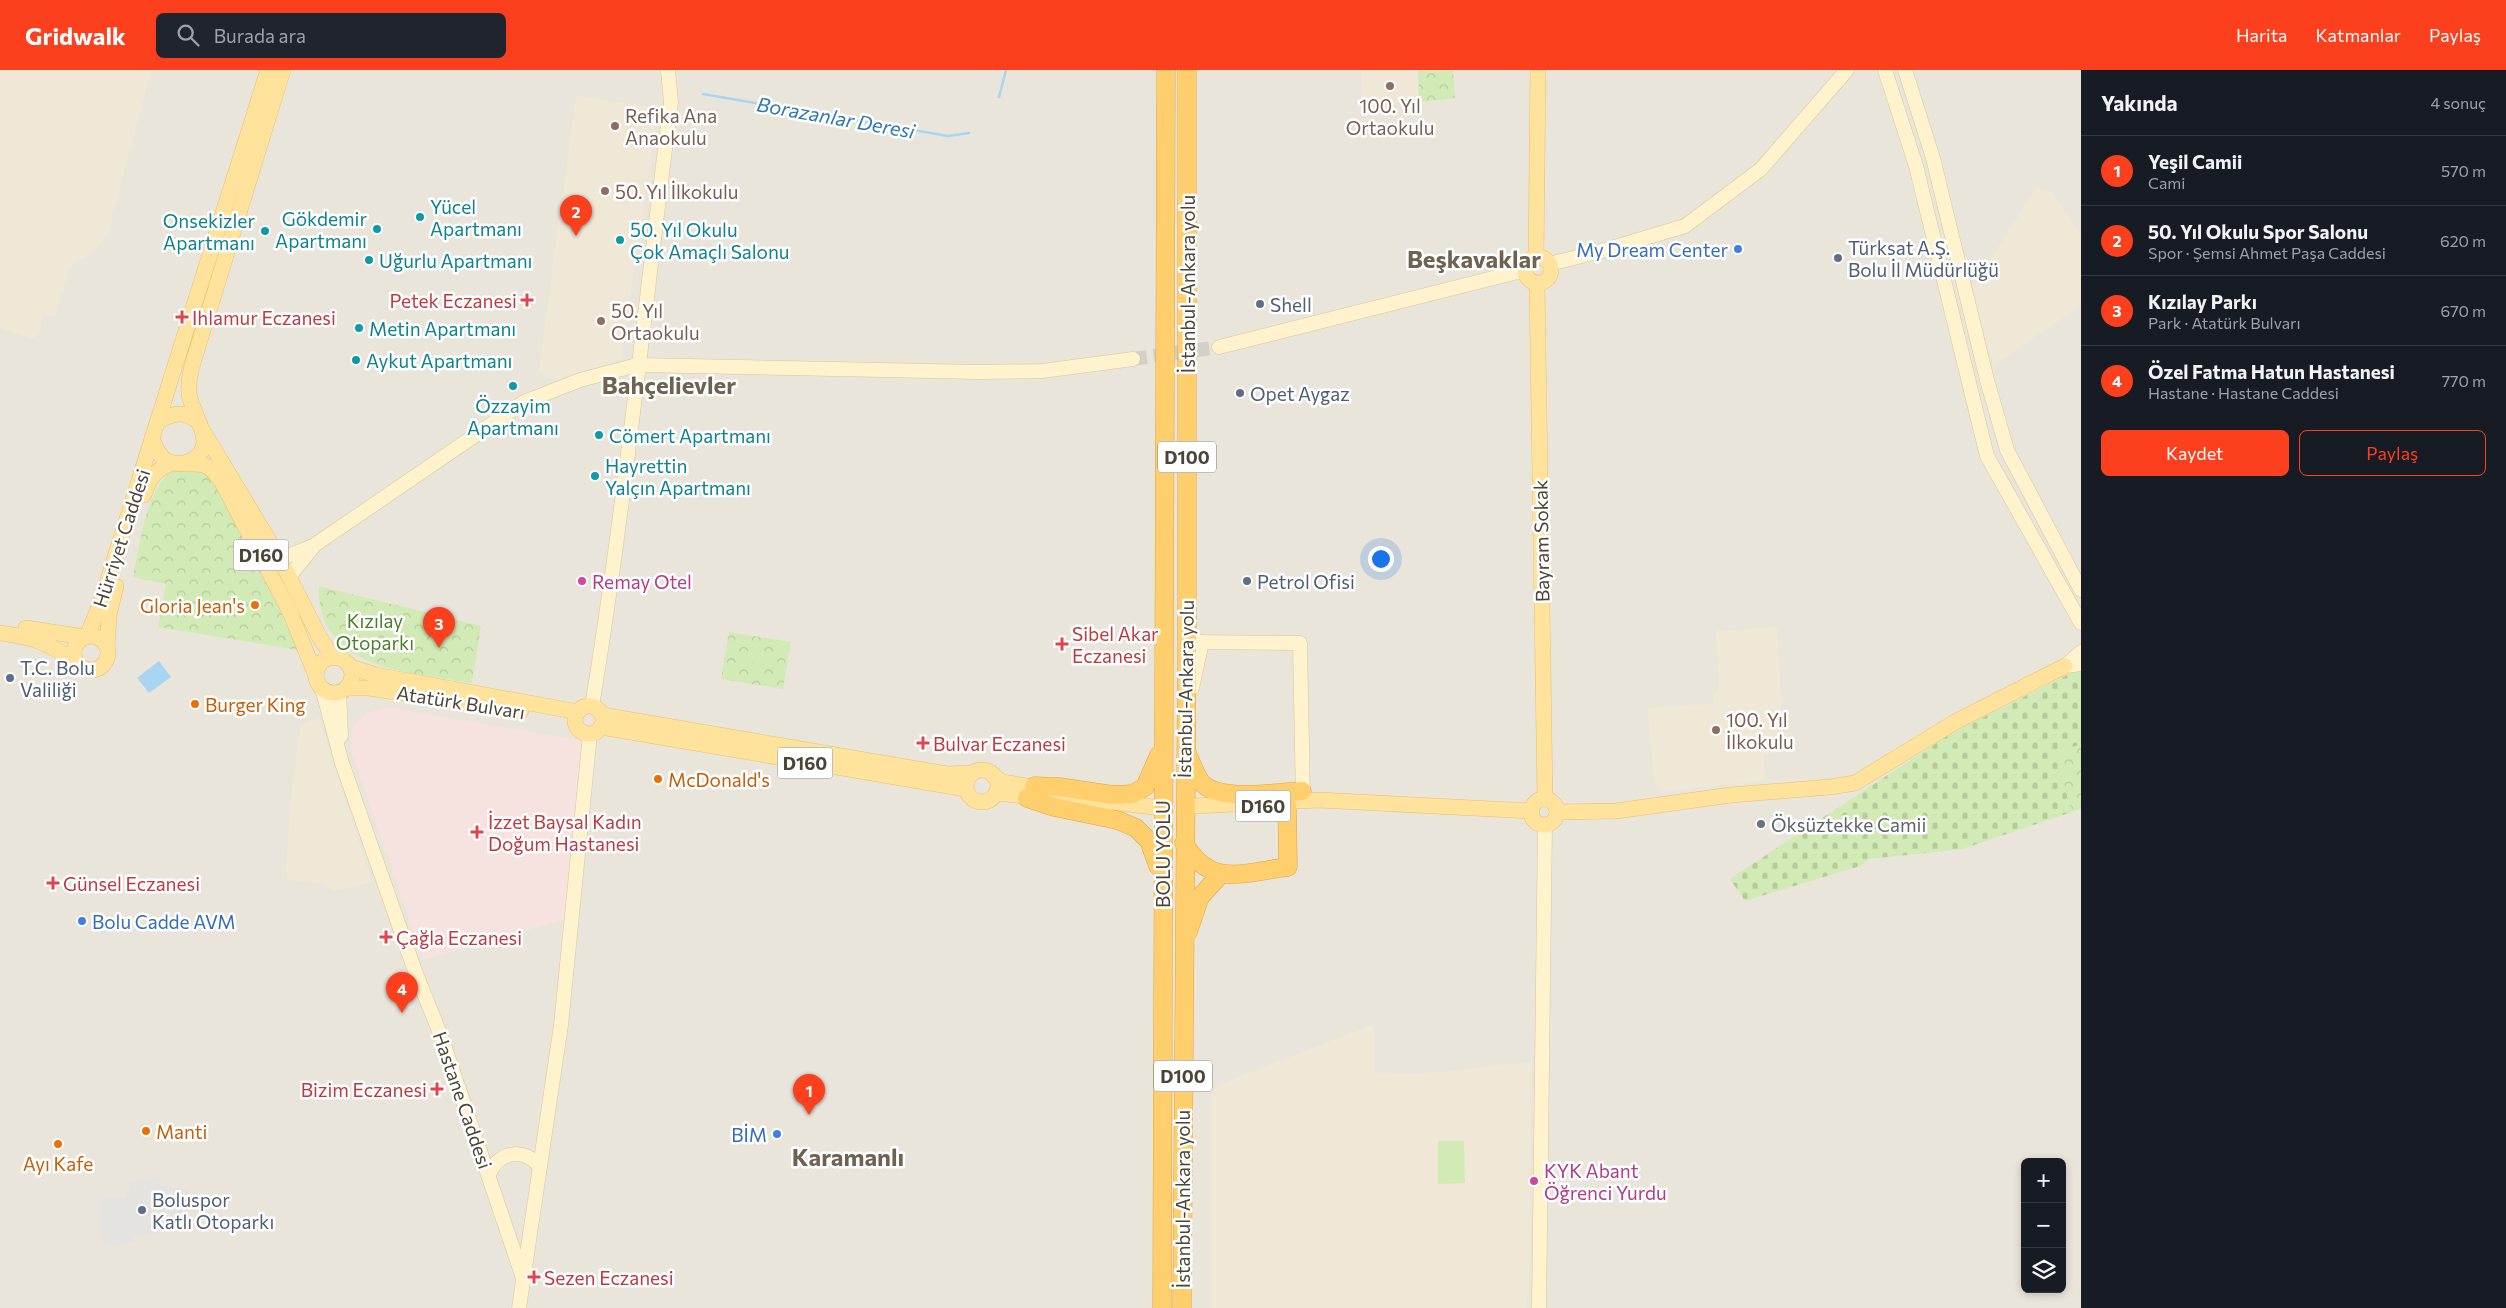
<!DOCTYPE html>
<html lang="tr">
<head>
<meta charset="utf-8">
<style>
	body { margin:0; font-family:Commissioner,sans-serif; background:#20242c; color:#f1f3f6 }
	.controls { position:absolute; right:15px; bottom:15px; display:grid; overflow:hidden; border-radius:8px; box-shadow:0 2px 8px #0003 }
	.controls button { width:45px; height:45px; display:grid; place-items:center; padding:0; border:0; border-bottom:1px solid #363941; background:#171b24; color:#f1f3f6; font:25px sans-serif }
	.you { position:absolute; left:1380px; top:488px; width:18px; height:18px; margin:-12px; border:4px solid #fff; border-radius:50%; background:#1a73e8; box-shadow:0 0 0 8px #1a73e833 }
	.badge { display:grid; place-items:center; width:32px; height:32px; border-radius:50%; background:#fc3f1d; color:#fff; font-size:16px; font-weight:700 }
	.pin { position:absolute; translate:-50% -41px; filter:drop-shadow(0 1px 2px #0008) }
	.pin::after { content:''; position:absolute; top:26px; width:18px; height:15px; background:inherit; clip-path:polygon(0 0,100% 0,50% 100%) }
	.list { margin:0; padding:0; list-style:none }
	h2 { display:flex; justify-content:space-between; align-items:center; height:65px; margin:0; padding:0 20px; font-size:21px }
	h2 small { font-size:16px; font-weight:400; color:#9ea1a6 }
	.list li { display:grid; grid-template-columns:32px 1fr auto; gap:15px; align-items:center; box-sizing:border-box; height:70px; padding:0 20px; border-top:1px solid #363941 }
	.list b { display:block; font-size:19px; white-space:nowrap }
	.list p { margin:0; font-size:16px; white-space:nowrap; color:#9ea1a6 }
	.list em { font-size:16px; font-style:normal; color:#9ea1a6 }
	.actions { display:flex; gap:10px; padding:15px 20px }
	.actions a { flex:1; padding:11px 0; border:1px solid #fc3f1d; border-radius:8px; text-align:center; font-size:18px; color:#fc3f1d }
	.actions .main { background:#fc3f1d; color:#fff }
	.icon { flex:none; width:28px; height:28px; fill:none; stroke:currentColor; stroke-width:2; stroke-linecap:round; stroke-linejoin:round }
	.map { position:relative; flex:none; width:2081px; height:1238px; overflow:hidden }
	header { display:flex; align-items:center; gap:30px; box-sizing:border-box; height:70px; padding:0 25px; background:#fc3f1d; color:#fff }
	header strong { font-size:24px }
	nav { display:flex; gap:28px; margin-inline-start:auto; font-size:18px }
	.search { width:350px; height:45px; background:#20242c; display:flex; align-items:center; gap:12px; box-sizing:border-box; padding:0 18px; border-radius:8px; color:#9ea1a6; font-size:19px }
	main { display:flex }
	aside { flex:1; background:#171b24 }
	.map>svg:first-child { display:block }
	.residential { fill:#eae5da; fill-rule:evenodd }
	.education { fill:#efe8d6 }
	.medical { fill:#f6e3e0 }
	.cemetery { fill:url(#cemetery-stones) }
	.park { fill:url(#park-crowns) }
	.pitch { fill:#d2eab5 }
	.parking { fill:#e5e3e0 }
	.water { fill:#a9d4f2 }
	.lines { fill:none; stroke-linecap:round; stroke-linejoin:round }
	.stream { stroke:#a9d4f2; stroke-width:2.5 }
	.secondary-tunnel { stroke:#d4d0c8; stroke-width:14; stroke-dasharray:14 7; stroke-linecap:butt }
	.secondary-casing { stroke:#d6c79b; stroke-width:15 }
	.primary-casing { stroke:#e6c16a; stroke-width:16 }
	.highway-casing { stroke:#e0a43c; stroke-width:19 }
	.secondary { stroke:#fff3cd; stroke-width:14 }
	.primary { stroke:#ffe39c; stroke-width:15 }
	.highway { stroke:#ffcf6e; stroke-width:18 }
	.education-dot { fill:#8d6e63; stroke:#fff; stroke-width:2 }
	.culture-dot { fill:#0f9aa8; stroke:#fff; stroke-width:2 }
	.shop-dot { fill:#3f7fe0; stroke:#fff; stroke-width:2 }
	.service-dot { fill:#5c6f8a; stroke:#fff; stroke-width:2 }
	.health-dot { fill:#e0444e; stroke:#fff; stroke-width:2 }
	.hotel-dot { fill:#d1479c; stroke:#fff; stroke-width:2 }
	.food-dot { fill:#e8710a; stroke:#fff; stroke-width:2 }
	.worship-dot { fill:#6b7280; stroke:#fff; stroke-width:2 }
	.labels { text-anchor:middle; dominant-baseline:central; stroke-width:5; stroke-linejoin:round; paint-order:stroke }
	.shield { fill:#fff; stroke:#817c74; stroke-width:1 }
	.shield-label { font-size:18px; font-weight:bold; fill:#4b4439 }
	.education-label { font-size:19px; fill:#785e54; stroke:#fff; text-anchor:start }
	.culture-label { font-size:19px; fill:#0d838f; stroke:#fff; text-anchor:start }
	.service-label { font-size:19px; fill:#4e5e75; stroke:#fff; text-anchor:start }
	.shop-label { font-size:19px; fill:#366cbe; stroke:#fff; text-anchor:end }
	.street-label { font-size:19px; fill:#4b4439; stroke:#fff }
	.health-label { font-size:19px; fill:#be3a42; stroke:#fff; text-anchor:start }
	.hotel-label { font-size:19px; fill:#b23c85; stroke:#fff; text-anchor:start }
	.food-label { font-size:19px; fill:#c56008; stroke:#fff; text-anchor:start }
	.park-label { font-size:19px; fill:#4a7f2a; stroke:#fff }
	.worship-label { font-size:19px; fill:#5b616d; stroke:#fff; text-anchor:start }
	.water-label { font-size:20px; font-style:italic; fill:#2e7ab2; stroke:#fff }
	.district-label { font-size:24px; font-weight:bold; fill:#6e6250; stroke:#fff }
</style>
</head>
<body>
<header>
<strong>Gridwalk</strong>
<div class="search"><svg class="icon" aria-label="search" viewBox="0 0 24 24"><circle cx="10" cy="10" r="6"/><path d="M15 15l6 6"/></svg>Burada ara</div>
<nav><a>Harita</a><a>Katmanlar</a><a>Paylaş</a></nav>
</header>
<main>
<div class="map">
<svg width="2081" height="1238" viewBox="0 0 2081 1238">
	<defs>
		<pattern id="cemetery-stones" width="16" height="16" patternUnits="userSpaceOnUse" patternTransform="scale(1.25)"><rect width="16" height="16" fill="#d2eab5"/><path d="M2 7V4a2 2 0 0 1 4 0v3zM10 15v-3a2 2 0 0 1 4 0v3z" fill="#b6ca9c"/></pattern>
		<pattern id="park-crowns" width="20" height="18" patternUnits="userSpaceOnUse" patternTransform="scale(1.25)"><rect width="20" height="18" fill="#d2eab5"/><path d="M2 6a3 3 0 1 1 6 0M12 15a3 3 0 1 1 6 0" fill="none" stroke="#b6ca9c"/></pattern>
	</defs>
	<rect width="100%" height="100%" fill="#f6f3ec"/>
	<!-- residential -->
	<path class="residential" d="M 0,0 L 2081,0 L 2081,1238 L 0,1238 ZM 2025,1092 L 2062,1092 L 2062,1219 L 2025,1219 Z"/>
	<!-- education -->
	<g class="education">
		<polygon points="0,0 151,0 107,167 91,183 69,197 56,247 43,245 39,265 34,269 0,258"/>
		<polygon points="1361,0 1418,0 1419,32 1363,35"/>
		<polygon points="576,26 658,38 621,289 555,310 543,305 539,300"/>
		<polygon points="2036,118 2052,122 2081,166 2081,235 1993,296 1972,219"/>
		<polygon points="1777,557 1784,682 1764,684 1765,710 1666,721 1654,714 1648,638 1714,634 1714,625 1719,616 1716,561"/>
		<polygon points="319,648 372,812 334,821 323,814 287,810 286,798 292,716 301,655"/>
		<polygon points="1374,954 1374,1003 1421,1004 1531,992 1529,1218 1525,1238 1211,1238 1211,1025 1218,1015"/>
	</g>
	<!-- medical -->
	<polygon class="medical" points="387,637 583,671 565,849 423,890 350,676 353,656 368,643"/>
	<!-- cemetery -->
	<polygon class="cemetery" points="2081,598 2081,674 2061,682 2057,690 2072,742 1962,779 1870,789 1860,796 1745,831 1730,809 1950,664"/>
	<!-- park -->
	<g class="park">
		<polygon points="1418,0 1453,0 1455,28 1419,32"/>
		<path d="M 173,399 L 199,400 L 210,405 L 278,536 L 298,580 L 158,557 L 166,514 L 133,507 C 141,472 144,423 173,399 Z"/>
		<path d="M 319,516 L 481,556 L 472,613 C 410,602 316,600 319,516 Z"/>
		<polygon points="729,562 791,572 783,619 721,609"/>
		<polygon points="2081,674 2081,739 2072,742 2057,690 2061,682"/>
	</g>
	<!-- pitch -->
	<g class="pitch">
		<polygon points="754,580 776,584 774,596 751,592"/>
		<polygon points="1438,1071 1464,1071 1465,1113 1438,1114"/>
	</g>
	<!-- parking -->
	<polygon class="parking" points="159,1107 160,1115 190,1120 184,1155 160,1163 134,1167 135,1171 105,1178 97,1129 126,1128 130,1113"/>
	<!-- water -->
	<polygon class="water" points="159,591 171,607 149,623 137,608"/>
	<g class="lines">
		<!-- stream -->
		<g class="stream">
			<polyline points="703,24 948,66 969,63"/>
			<polyline points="999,27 1006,0"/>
		</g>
		<!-- secondary-tunnel -->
		<polyline class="secondary-tunnel" points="1133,289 1219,277"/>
		<!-- secondary casing -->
		<g class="secondary-casing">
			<g id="secondary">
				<polyline points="1885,0 1916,96 1987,386 2081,553"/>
				<polyline points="1905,0 1933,88 1987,310 2007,380 2081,520"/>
				<polyline points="1549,194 1598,182 1685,156 1761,99 1847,0"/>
				<polyline points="1219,277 1525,200"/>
				<polyline points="280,489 313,476 524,332 580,310 637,295 978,302 1042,301 1133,289"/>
				<polyline points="289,507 313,477"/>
				<polyline points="1187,572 1300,573 1303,729"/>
				<polyline points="2081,582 2065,596 2081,594"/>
				<polyline points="322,618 342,693 415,901 441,966 523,1208"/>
				<polyline points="1192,618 1202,572"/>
				<polyline points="339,623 341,666"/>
				<path d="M 592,636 C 625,436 645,233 671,32 L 668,0"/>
				<path d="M 489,1104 C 499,1081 524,1077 540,1097"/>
				<polyline points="519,1238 561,955 590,664"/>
				<polyline points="1539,1238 1545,755"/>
			</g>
		</g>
		<!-- primary casing -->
		<g class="primary-casing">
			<g id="primary">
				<path d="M 268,0 L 152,369 C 156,378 159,386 167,391 C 174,394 182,395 190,391 C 221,377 191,345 189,323 C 188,315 190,305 192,296 L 283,0"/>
				<polyline points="1536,187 1538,0"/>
				<circle cx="1538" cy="200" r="13"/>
				<polyline points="1537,213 1545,729"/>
				<path d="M 158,352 C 173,342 187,340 200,354"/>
				<polyline points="203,361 280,489 320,568 333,588"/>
				<path d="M 184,394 C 206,393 211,395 223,414 L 290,542 L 316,606"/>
				<path d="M 144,425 C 149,408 155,400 172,393"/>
				<polyline points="26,558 84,567"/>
				<path d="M 0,563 C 35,568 49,572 77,594"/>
				<circle cx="91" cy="583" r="17"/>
				<polyline points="87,566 101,532 152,369"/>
				<polyline points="107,577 109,545 116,516"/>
				<circle cx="334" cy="605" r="18"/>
				<polyline points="350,597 376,605 578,642"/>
				<polyline points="346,618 369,618 521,641"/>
				<circle cx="589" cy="650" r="14"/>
				<polyline points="602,645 947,704 973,703"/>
				<polyline points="601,657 966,719"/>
				<circle cx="982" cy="716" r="16"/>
				<polyline points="993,705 1002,712 1044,719"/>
				<polyline points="996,723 1056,729 1105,737"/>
				<circle cx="1544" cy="742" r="13"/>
				<polyline points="1096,730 1153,737"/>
				<polyline points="1194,736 1319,730 1532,741"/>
				<polyline points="1557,742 1616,741 1731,725 1830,717 1855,713 1955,652 2065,596"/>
			</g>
		</g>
		<!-- highway casing -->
		<g class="highway-casing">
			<g id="highway">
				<path d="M 1187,683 C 1191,692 1195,703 1200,711 C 1217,733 1278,722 1302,721"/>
				<polyline points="1034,716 1059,717 1113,725 1132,724 1145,717 1159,685"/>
				<polyline points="1027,728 1054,737 1117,750 1136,758 1149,771 1158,796"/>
				<path d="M 1184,773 C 1211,819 1243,802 1288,797 L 1287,735"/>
				<polyline points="1188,862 1200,827 1220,805"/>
				<polyline points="1162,1238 1166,0"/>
				<polyline points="1182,1238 1187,572 1187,0"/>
			</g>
		</g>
		<!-- secondary -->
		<use href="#secondary" class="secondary"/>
		<!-- primary -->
		<use href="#primary" class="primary"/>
		<!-- highway -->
		<use href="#highway" class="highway"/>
	</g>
	<!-- markers -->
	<g class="education-dot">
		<circle cx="1390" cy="16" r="5"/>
		<circle cx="615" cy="56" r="5"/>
		<circle cx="605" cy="121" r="5"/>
		<circle cx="601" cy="251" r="5"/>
		<circle cx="1716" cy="660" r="5"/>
	</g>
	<g class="culture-dot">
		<circle cx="420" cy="147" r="5"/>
		<circle cx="377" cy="159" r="5"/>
		<circle cx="265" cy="161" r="5"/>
		<circle cx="620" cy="170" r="5"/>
		<circle cx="369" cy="190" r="5"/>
		<circle cx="359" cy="258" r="5"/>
		<circle cx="356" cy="290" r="5"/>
		<circle cx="513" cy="316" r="5"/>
		<circle cx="599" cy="365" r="5"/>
		<circle cx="595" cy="406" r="5"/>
	</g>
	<g class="shop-dot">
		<circle cx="1738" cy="179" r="5"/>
		<circle cx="82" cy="851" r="5"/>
		<circle cx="777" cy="1064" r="5"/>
	</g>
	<g class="service-dot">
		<circle cx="1838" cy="188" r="5"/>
		<circle cx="1260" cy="234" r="5"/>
		<circle cx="1240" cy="323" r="5"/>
		<circle cx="1247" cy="511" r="5"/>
		<circle cx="10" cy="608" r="5"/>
		<circle cx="142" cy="1140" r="5"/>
	</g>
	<g class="health-dot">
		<path d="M524.5 222.5h5v5h5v5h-5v5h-5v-5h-5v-5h5z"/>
		<path d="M179.5 239.5h5v5h5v5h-5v5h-5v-5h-5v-5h5z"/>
		<path d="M1059.5 566.5h5v5h5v5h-5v5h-5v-5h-5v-5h5z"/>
		<path d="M920.5 665.5h5v5h5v5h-5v5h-5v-5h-5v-5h5z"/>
		<path d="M474.5 754.5h5v5h5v5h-5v5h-5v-5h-5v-5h5z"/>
		<path d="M50.5 805.5h5v5h5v5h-5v5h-5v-5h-5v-5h5z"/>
		<path d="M383.5 859.5h5v5h5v5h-5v5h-5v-5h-5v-5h5z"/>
		<path d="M434.5 1011.5h5v5h5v5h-5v5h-5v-5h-5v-5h5z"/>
		<path d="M531.5 1199.5h5v5h5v5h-5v5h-5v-5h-5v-5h5z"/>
	</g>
	<g class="hotel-dot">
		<circle cx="582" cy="511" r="5"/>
		<circle cx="1534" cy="1111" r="5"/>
	</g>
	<g class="food-dot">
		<circle cx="255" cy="535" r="5"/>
		<circle cx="195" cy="634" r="5"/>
		<circle cx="658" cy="709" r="5"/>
		<circle cx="146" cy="1061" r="5"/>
		<circle cx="58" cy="1074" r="5"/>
	</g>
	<circle class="worship-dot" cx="1761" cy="754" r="5"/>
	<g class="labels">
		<!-- shield labels -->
		<g class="shield">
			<rect x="1158" y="371.5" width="58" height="31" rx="4"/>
			<rect x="233.5" y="469.5" width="55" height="31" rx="4"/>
			<rect x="777.5" y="677.5" width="55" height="31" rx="4"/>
			<rect x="1235.5" y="720.5" width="55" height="31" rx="4"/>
			<rect x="1154" y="990.5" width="58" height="31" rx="4"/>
		</g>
		<g class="shield-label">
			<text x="1187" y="387">D100</text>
			<text x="261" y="485">D160</text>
			<text x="805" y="693">D160</text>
			<text x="1263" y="736">D160</text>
			<text x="1183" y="1006">D100</text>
		</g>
		<!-- education labels -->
		<g class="education-label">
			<text x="1390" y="35" text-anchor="middle">100. Yıl<tspan x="1390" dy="22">Ortaokulu</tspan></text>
			<text x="625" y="45">Refika Ana<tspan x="625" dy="22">Anaokulu</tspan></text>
			<text x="615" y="121">50. Yıl İlkokulu</text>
			<text x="611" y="240">50. Yıl<tspan x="611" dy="22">Ortaokulu</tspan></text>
			<text x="1726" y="649">100. Yıl<tspan x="1726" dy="22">İlkokulu</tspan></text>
		</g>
		<!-- culture labels -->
		<g class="culture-label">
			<text x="430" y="136">Yücel<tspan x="430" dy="22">Apartmanı</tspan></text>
			<text x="367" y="148" text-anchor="end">Gökdemir<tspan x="367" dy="22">Apartmanı</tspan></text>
			<text x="255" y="150" text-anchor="end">Onsekizler<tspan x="255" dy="22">Apartmanı</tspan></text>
			<text x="630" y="159">50. Yıl Okulu<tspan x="630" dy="22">Çok Amaçlı Salonu</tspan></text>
			<text x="379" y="190">Uğurlu Apartmanı</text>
			<text x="369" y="258">Metin Apartmanı</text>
			<text x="366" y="290">Aykut Apartmanı</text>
			<text x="513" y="335" text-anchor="middle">Özzayim<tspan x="513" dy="22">Apartmanı</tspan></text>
			<text x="609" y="365">Cömert Apartmanı</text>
			<text x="605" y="395">Hayrettin<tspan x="605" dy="22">Yalçın Apartmanı</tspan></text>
		</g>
		<!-- service labels -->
		<g class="service-label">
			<text x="1848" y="177">Türksat A.Ş.<tspan x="1848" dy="22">Bolu İl Müdürlüğü</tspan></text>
			<text x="1270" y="234">Shell</text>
			<text x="1250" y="323">Opet Aygaz</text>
			<text x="1257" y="511">Petrol Ofisi</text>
			<text x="20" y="597">T.C. Bolu<tspan x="20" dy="22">Valiliği</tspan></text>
			<text x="152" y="1129">Boluspor<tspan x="152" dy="22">Katlı Otoparkı</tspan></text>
		</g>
		<!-- shop labels -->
		<g class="shop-label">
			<text x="1728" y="179">My Dream Center</text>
			<text x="92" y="851" text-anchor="start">Bolu Cadde AVM</text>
			<text x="767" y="1064">BİM</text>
		</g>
		<!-- street labels -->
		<g class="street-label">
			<text transform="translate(1187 214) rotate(-90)">İstanbul-Ankara yolu</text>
			<text transform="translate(121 468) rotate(-72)">Hürriyet Caddesi</text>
			<text transform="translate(1541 471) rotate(-91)">Bayram Sokak</text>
			<text transform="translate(1185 619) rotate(-89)">İstanbul-Ankara yolu</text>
			<text transform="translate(461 632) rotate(9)">Atatürk Bulvarı</text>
			<text transform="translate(1162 784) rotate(-90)">BOLU YOLU</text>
			<text transform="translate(463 1030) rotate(71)">Hastane Caddesi</text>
			<text transform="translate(1182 1129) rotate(-90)">İstanbul-Ankara yolu</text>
		</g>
		<!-- health labels -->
		<g class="health-label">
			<text x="517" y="230" text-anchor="end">Petek Eczanesi</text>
			<text x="192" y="247">Ihlamur Eczanesi</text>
			<text x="1072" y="563">Sibel Akar<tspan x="1072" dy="22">Eczanesi</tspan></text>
			<text x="933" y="673">Bulvar Eczanesi</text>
			<text x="488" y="751">İzzet Baysal Kadın<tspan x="488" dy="22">Doğum Hastanesi</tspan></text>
			<text x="63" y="813">Günsel Eczanesi</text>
			<text x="396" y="867">Çağla Eczanesi</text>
			<text x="427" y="1019" text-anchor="end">Bizim Eczanesi</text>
			<text x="544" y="1207">Sezen Eczanesi</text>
		</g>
		<!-- hotel labels -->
		<g class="hotel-label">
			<text x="592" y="511">Remay Otel</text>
			<text x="1544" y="1100">KYK Abant<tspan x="1544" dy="22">Öğrenci Yurdu</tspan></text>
		</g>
		<!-- food labels -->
		<g class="food-label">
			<text x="245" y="535" text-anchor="end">Gloria Jean's</text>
			<text x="205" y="634">Burger King</text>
			<text x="668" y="709">McDonald's</text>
			<text x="156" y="1061">Manti</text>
			<text x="58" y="1093" text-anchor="middle">Ayı Kafe</text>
		</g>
		<!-- park labels -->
		<g class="park-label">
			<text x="375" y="550">Kızılay<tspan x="375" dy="22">Otoparkı</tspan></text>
		</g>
		<!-- worship labels -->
		<g class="worship-label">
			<text x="1771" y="754">Öksüztekke Camii</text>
		</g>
		<!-- water labels -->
		<g class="water-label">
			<text transform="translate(836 47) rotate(10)">Borazanlar Deresi</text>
		</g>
		<!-- district labels -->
		<g class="district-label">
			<text x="1474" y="188">Beşkavaklar</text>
			<text x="669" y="314">Bahçelievler</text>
			<text x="848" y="1086">Karamanlı</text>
		</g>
	</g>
</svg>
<div class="controls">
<button>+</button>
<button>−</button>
<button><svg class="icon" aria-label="layers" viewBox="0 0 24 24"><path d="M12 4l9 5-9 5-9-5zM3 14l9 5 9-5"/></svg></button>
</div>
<div class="you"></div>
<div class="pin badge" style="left:809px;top:1045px">1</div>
<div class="pin badge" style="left:576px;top:166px">2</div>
<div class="pin badge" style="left:439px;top:578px">3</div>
<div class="pin badge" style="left:402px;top:943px">4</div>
</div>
<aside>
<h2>Yakında<small>4 sonuç</small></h2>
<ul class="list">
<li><span class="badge">1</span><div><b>Yeşil Camii</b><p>Cami</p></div><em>570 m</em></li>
<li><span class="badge">2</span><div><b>50. Yıl Okulu Spor Salonu</b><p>Spor · Şemsi Ahmet Paşa Caddesi</p></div><em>620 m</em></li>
<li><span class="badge">3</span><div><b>Kızılay Parkı</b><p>Park · Atatürk Bulvarı</p></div><em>670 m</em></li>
<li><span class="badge">4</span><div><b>Özel Fatma Hatun Hastanesi</b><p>Hastane · Hastane Caddesi</p></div><em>770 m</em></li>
</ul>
<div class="actions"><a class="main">Kaydet</a><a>Paylaş</a></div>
</aside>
</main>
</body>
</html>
